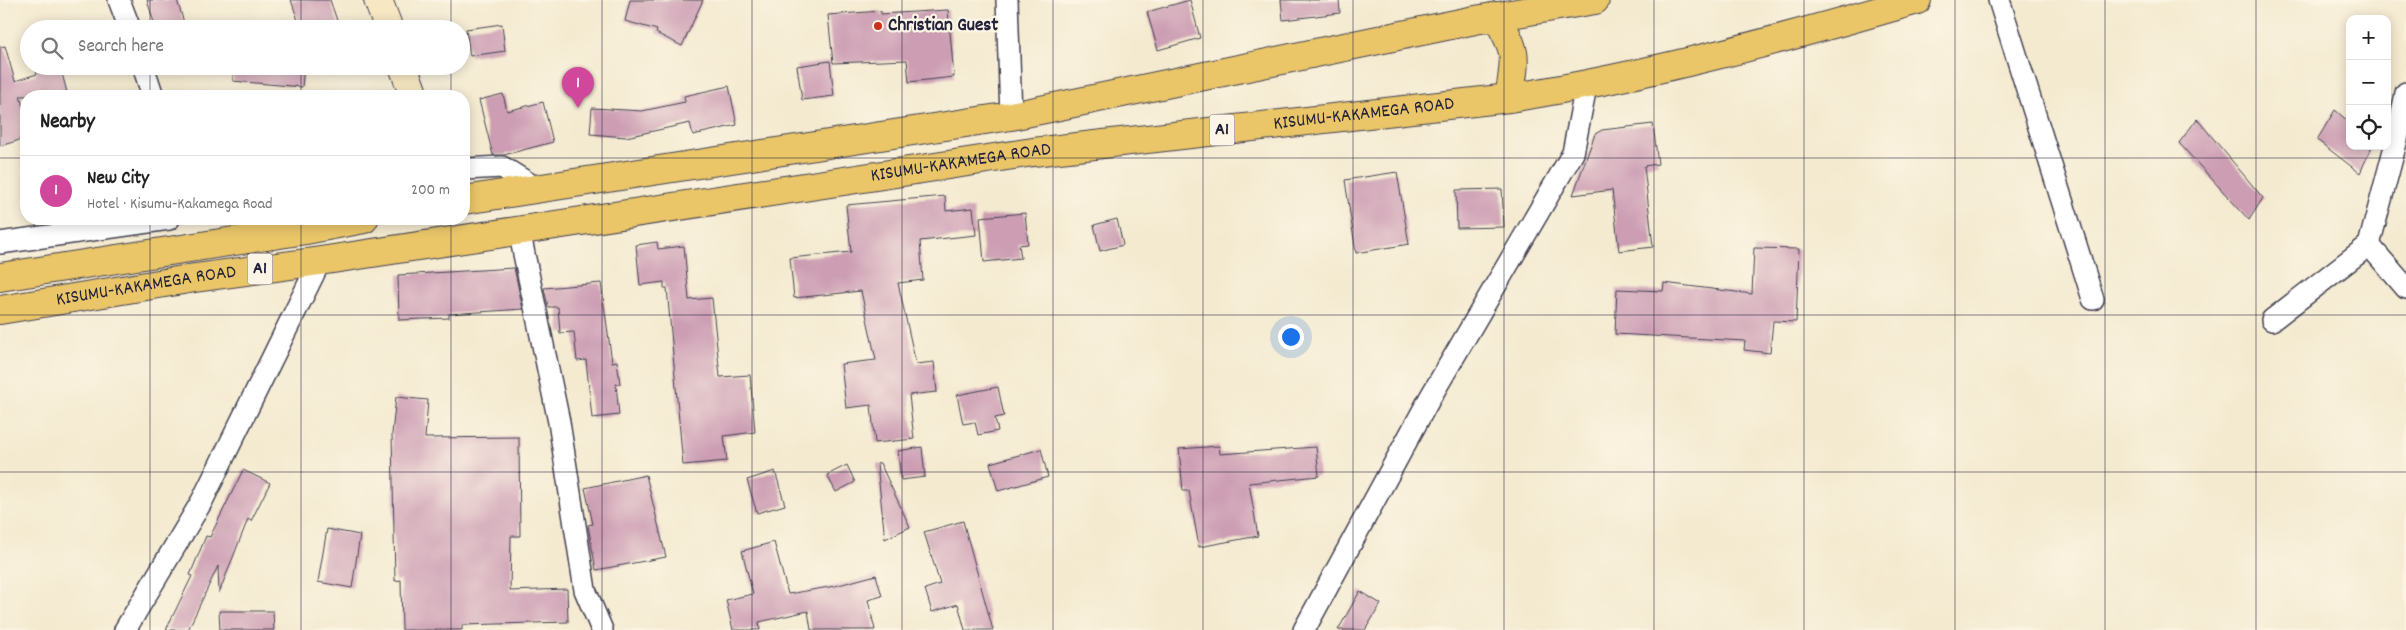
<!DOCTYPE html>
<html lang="en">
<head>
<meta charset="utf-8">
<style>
	body { margin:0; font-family:Dekko,sans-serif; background:#f6f6f6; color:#222 }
	.controls { position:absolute; right:15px; top:15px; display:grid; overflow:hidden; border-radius:10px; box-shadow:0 2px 12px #0003 }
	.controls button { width:45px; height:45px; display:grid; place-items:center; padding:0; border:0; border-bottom:1px solid #e0e0e0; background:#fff; color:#222; font:25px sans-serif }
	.you { position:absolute; left:1290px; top:336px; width:18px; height:18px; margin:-12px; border:4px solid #fff; border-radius:50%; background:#1a73e8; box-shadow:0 0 0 8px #1a73e833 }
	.badge { display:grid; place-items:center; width:32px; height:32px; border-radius:50%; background:#c8321e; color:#fff; font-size:16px; font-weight:700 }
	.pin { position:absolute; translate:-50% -41px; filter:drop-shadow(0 1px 2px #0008) }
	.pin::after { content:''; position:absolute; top:26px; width:18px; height:15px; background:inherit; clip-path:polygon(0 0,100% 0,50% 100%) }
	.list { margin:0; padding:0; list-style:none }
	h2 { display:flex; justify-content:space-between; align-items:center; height:65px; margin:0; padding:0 20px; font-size:21px }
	h2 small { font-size:16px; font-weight:400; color:#767676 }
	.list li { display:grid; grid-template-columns:32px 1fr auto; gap:15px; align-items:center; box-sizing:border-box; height:70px; padding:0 20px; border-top:1px solid #e0e0e0 }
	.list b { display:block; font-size:19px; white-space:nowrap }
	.list p { margin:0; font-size:16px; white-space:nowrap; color:#767676 }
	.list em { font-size:16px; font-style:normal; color:#767676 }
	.icon { flex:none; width:28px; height:28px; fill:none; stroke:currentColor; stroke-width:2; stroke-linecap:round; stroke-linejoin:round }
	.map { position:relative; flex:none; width:2406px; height:630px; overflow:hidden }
	.search { position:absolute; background:#fff; box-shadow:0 2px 12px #0003; left:20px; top:20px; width:450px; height:55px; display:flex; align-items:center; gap:12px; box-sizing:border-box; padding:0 18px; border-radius:28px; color:#767676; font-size:19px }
	.panel { position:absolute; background:#fff; box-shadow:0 2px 12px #0003; left:20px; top:90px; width:450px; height:135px; border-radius:20px }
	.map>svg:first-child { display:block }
	.building { fill:#cc9db3 }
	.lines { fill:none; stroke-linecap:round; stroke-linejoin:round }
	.minor-casing { stroke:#424051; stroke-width:24 }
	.secondary-casing { stroke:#424051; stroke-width:30 }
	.trunk-casing { stroke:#424051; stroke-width:30 }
	.minor { stroke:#fff; stroke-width:21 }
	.secondary { stroke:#f7e8c3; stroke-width:28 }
	.trunk { stroke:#eac669; stroke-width:28 }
	.grid { fill:none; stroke:#22223b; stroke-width:1; stroke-opacity:0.55 }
	.poi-dot { fill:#c8321e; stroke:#fcf5e5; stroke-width:2 }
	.labels { text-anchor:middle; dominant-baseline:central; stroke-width:4.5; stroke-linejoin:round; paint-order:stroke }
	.shield { fill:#fcf5e5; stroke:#63616e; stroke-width:1 }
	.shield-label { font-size:18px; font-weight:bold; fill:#22223b }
	.poi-label { font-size:19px; font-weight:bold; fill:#22223b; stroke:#fcf5e5; text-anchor:start }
	.street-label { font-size:19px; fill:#22223b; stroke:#fcf5e5 }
</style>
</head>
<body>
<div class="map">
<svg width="2406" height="630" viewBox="0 0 2406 630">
	<rect width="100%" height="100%" fill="#fcf5e5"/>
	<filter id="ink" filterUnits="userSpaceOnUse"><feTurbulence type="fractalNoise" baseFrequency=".02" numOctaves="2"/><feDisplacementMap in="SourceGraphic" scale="10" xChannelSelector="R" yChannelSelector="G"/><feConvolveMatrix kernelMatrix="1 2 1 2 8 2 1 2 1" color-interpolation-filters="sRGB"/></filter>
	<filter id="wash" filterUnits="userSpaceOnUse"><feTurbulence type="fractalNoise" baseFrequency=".0096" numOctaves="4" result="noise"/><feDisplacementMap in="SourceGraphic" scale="20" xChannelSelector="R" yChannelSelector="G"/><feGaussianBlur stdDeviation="1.12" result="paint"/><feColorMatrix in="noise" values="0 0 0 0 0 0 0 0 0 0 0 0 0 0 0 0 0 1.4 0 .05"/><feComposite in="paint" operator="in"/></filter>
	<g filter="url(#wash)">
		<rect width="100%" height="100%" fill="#f4ead0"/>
		<g id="blocks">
			<!-- building -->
			<g class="building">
				<polygon points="147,0 177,0 186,29 156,29"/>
				<polygon points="291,0 330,0 340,29 301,29"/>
				<polygon points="630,0 703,0 682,46 656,33 657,30 625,21"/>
				<polygon points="1190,0 1200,38 1158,50 1147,12"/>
				<polygon points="1281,0 1339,0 1340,13 1283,20"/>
				<polygon points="948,10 954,77 909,82 907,60 833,63 828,15 881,11 881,14"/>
				<polygon points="502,24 505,51 470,56 466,29"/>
				<polygon points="5,46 15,81 37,74 35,66 60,66 68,96 20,96 26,118 26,138 0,146 0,47"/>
				<polygon points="830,61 834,96 802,100 797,66"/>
				<polygon points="233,66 304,66 302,87 233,81"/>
				<polygon points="729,86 737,125 693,135 690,123 626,137 590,134 592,108 642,111 685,102 684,96"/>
				<polygon points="503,94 507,111 543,102 553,142 504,155 493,155 479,100"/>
				<polygon points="2335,110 2350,123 2350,146 2372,146 2360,173 2317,140"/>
				<polygon points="2197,119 2263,198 2249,220 2179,143"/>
				<polygon points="1653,124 1658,164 1644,166 1653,247 1619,251 1612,190 1573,195 1595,134 1602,130"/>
				<polygon points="1397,172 1409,244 1356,253 1345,180"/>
				<polygon points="1502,189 1504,227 1457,228 1456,190"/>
				<polygon points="945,196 946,211 973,208 976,235 920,241 923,280 898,283 916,364 934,362 937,392 909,395 914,439 875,443 871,405 846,408 841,364 876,360 861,291 794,298 790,258 851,252 846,205"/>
				<polygon points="1025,213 1028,244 1019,245 1021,258 984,262 980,217"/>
				<polygon points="1117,219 1123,245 1100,251 1094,225"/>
				<polygon points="657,242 658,249 684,246 689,300 712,298 720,377 750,375 755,432 724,436 727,461 683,465 667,288 664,288 664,282 640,285 636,245"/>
				<polygon points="1754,248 1799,249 1796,322 1773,321 1770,353 1744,350 1745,341 1615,334 1617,289 1663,291 1664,283 1752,294"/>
				<polygon points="514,268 523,309 449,314 449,318 399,320 398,275"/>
				<polygon points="601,283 612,362 617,361 620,384 616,384 619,415 592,418 586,360 577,361 574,332 560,333 558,307 548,307 544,288"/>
				<polygon points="998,387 1004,416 995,418 998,431 978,435 975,422 963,424 957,395"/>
				<polygon points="396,397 428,400 425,438 519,437 520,536 511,536 510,591 567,589 568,622 462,625 462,630 402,630 401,580 395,581 392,434"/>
				<polygon points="1219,446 1220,454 1316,447 1319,476 1249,483 1258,536 1199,547 1189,491 1183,491 1179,449"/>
				<polygon points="922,447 925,477 901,480 898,451"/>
				<polygon points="1041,449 1048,477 998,491 990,463"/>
				<polygon points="880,463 910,527 885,539 877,464"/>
				<polygon points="847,465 855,482 836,492 827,475"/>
				<polygon points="243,470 270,483 251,521 248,519 219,593 218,566 188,630 166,630 192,576 190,575 206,536 210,537"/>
				<polygon points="775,471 785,505 757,513 747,480"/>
				<polygon points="646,475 666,557 596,570 588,525 593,524 585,488"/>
				<polygon points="963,521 980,583 993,630 965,630 958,604 932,612 925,589 940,584 924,532"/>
				<polygon points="327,529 360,535 352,588 318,582"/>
				<polygon points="774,542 788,594 835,586 876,575 882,596 868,600 875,630 811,630 808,611 759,622 760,630 733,630 726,600 753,594 742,551"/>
				<polygon points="1360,591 1381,604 1365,630 1338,630"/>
				<polygon points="219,611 273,611 274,630 220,630"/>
			</g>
		</g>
	</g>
	<g filter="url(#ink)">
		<use href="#blocks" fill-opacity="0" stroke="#424051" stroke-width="1"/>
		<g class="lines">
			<!-- minor casing -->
			<g class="minor-casing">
				<g id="minor">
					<polyline points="119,0 130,29"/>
					<polyline points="1007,0 1011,116"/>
					<polyline points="1999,0 2093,299"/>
					<polyline points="143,66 153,96"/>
					<polyline points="464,169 502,167 536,188"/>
					<polyline points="519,230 559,422 585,590 602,630"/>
					<polyline points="0,243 169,219"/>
					<polyline points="2369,245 2406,288"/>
					<polyline points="2272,320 2369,245 2398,135 2406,93"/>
					<polyline points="125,630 202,501 320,261"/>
					<polyline points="1304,630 1431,396 1573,153 1586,86"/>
				</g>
			</g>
			<!-- secondary casing -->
			<g class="secondary-casing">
				<g id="secondary">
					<polyline points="378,0 389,29"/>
					<polyline points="403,66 414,96"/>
				</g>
			</g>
			<!-- trunk casing -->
			<g class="trunk-casing">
				<g id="trunk">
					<path d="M 1496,16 C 1518,53 1516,56 1509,98"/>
					<polyline points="464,200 1011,116 1475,20 1595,0"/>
					<polyline points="0,277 306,230 364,219"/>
					<path id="s1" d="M 0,310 L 195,278 L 320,261 L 1033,152 L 1509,98 C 1648,76 1783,39 1917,0"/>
				</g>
			</g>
			<!-- minor -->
			<use href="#minor" class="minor"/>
			<!-- secondary -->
			<use href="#secondary" class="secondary"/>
			<!-- trunk -->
			<use href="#trunk" class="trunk"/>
		</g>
	</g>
	<!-- grid -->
	<path class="grid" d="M 150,0 L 150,29M 301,0 L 301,29M 451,0 L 451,29M 602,0 L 602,630M 752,0 L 752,630M 902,0 L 902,630M 1053,0 L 1053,630M 1203,0 L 1203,630M 1353,0 L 1353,630M 1504,0 L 1504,630M 1654,0 L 1654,630M 1804,0 L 1804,630M 1955,0 L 1955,630M 2105,0 L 2105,630M 2256,0 L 2256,630M 150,66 L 150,96M 301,66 L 301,96M 451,66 L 451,96M 0,158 L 26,158M 464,158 L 2406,158M 150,219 L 150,630M 301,219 L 301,630M 451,219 L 451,630M 0,315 L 2406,315M 0,472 L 2406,472"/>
	<!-- markers -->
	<circle class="poi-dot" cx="878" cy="26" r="5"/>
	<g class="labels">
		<!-- shield labels -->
		<g class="shield">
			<rect x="1209.5" y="114.5" width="25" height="31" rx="4"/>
			<rect x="247.5" y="253.5" width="25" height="31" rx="4"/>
		</g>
		<g class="shield-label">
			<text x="1222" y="130">A1</text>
			<text x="260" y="269">A1</text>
		</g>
		<!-- poi labels -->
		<g class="poi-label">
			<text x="888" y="26">Christian Guest</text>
		</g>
		<!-- street labels -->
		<g class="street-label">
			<text stroke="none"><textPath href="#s1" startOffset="1378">KISUMU-KAKAMEGA ROAD</textPath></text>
			<text stroke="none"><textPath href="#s1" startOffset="972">KISUMU-KAKAMEGA ROAD</textPath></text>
			<text stroke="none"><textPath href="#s1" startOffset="148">KISUMU-KAKAMEGA ROAD</textPath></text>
		</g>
	</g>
</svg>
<div class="controls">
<button>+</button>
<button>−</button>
<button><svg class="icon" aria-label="locate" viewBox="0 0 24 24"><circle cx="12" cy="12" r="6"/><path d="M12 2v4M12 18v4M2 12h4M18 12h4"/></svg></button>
</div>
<div class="you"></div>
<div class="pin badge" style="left:578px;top:108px;background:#d1479c">1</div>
<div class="search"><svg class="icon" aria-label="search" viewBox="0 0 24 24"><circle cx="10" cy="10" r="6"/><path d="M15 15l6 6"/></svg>Search here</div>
<section class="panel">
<h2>Nearby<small></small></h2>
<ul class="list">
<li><span class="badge" style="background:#d1479c">1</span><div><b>New City</b><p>Hotel · Kisumu-Kakamega Road</p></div><em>200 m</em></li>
</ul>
</section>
</div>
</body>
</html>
